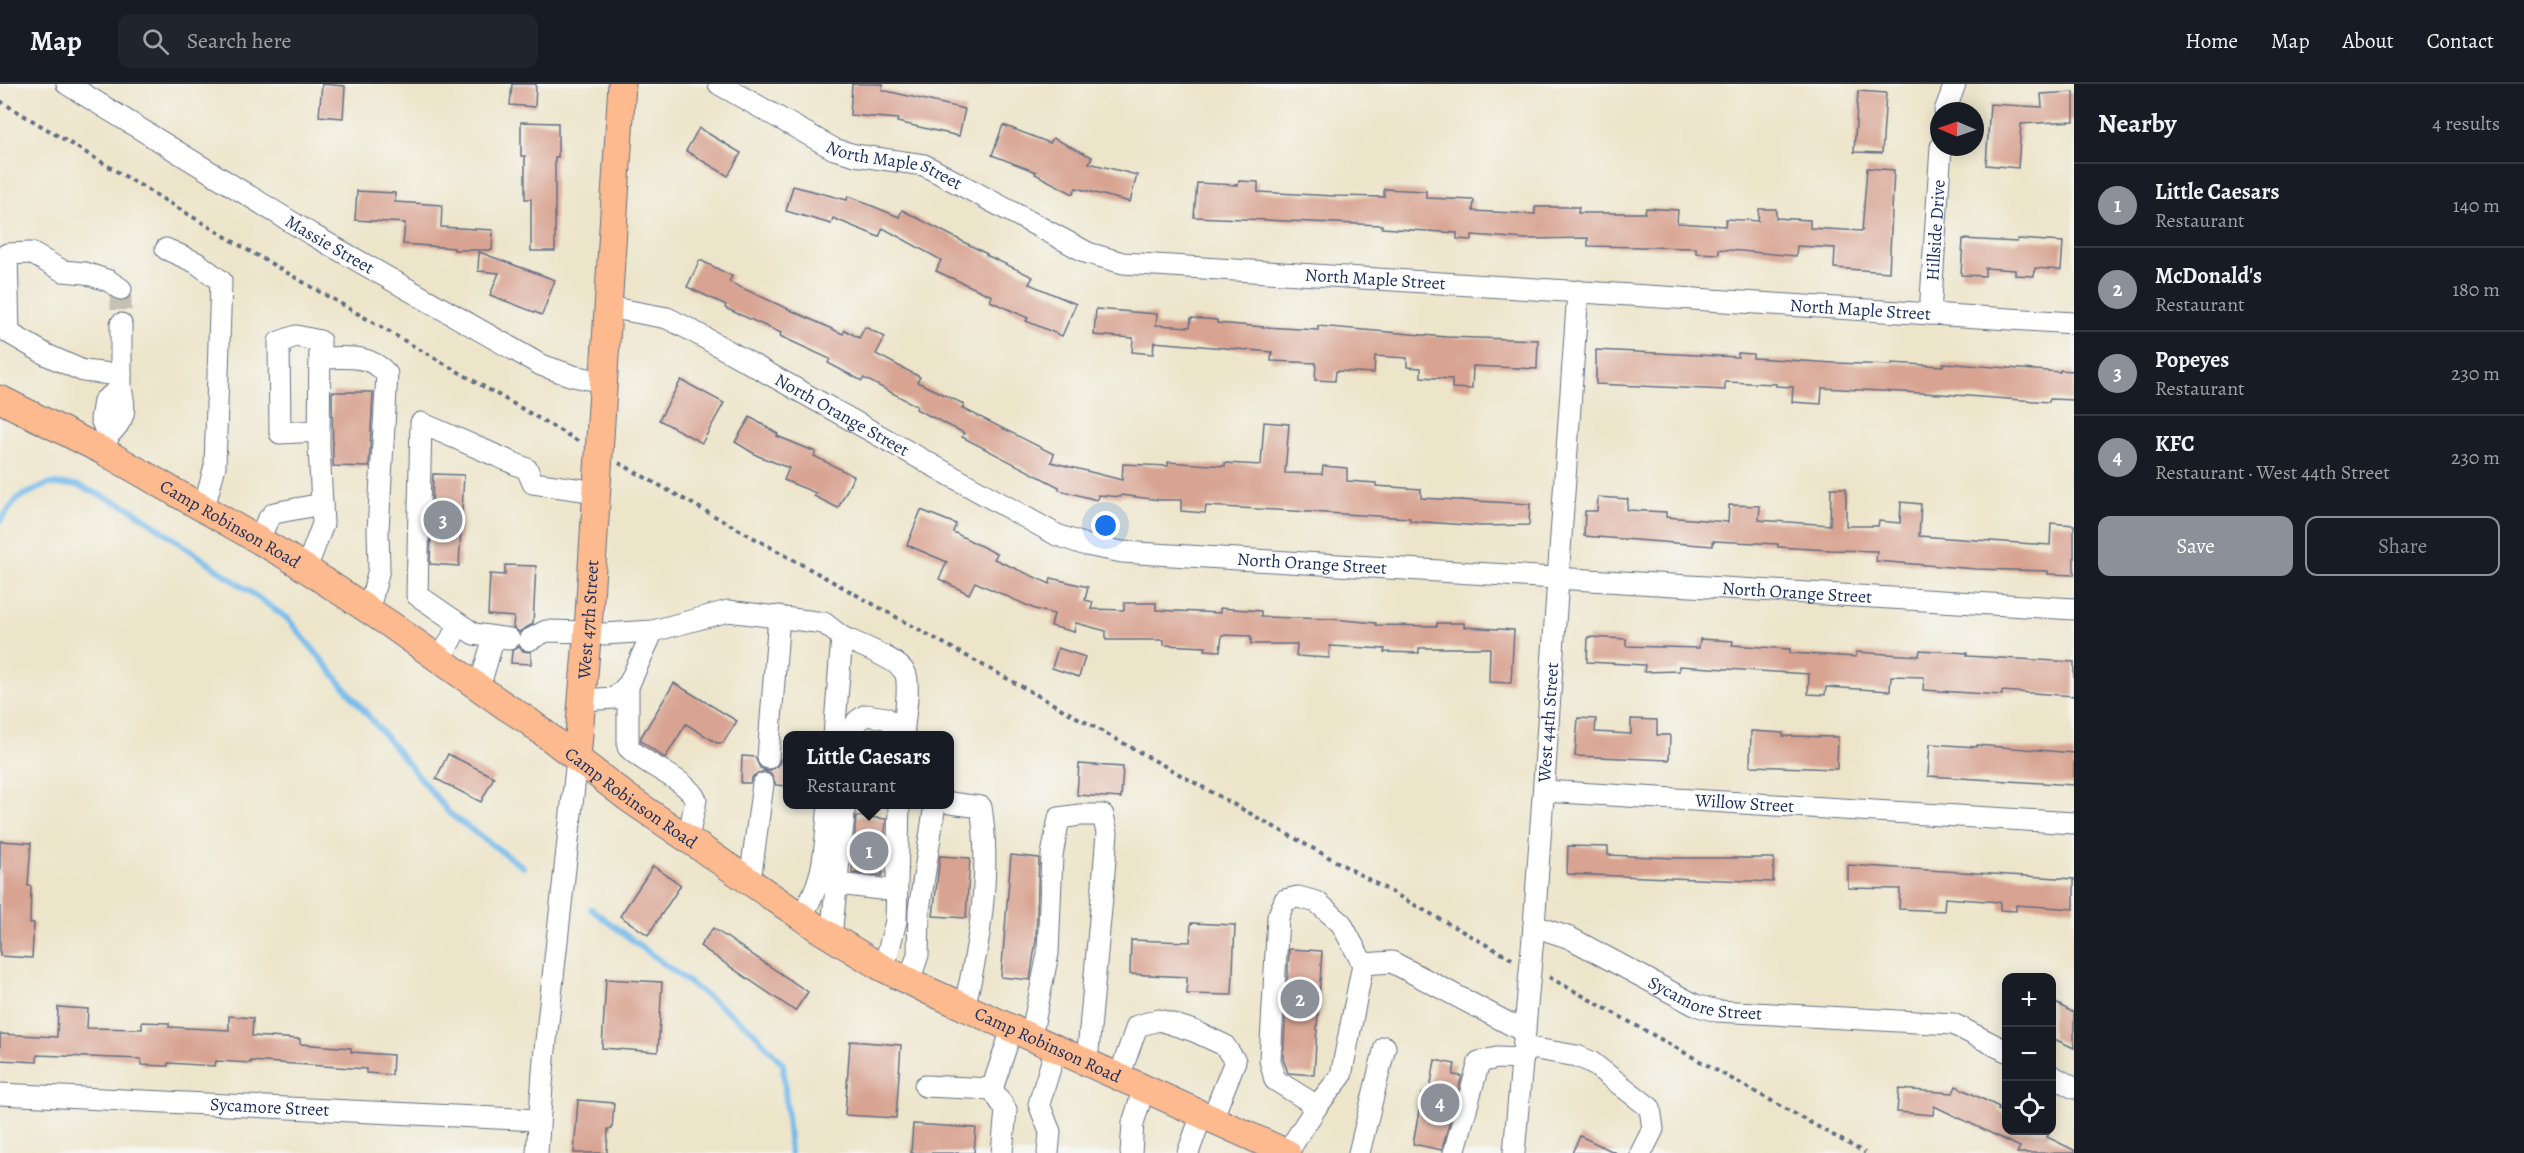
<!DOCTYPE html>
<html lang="en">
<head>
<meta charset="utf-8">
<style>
	body { margin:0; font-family:Alegreya,serif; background:#20242c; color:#f1f3f6 }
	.controls { position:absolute; right:18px; bottom:18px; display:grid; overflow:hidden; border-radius:12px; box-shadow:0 3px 15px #0003 }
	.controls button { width:54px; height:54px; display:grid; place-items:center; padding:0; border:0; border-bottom:2px solid #363941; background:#171b24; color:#f1f3f6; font:30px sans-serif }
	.compass { position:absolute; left:1930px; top:18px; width:54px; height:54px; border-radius:50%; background:#171b24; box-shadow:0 3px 15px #0003; rotate:272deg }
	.you { position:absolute; left:1106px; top:442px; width:21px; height:21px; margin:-15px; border:4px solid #fff; border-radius:50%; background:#1a73e8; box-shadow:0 0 0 9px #1a73e833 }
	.badge { display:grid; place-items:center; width:39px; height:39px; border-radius:50%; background:#8c9099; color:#fff; font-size:20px; font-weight:700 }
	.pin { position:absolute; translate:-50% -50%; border:3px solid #fff; box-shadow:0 2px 6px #0006 }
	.popup { position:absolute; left:783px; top:647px; width:171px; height:78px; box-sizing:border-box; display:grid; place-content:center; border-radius:12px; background:#171b24; filter:drop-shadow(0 2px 4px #0005); font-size:20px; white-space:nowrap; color:#9ea1a6 }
	.popup b { font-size:22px; color:#f1f3f6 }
	.popup::after { content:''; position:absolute; left:50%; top:100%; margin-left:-12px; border:12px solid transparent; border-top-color:#171b24 }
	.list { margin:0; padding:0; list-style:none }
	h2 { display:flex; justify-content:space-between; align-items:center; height:78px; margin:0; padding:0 24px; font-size:26px }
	h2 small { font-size:20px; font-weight:400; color:#9ea1a6 }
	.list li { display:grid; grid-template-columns:39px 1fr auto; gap:18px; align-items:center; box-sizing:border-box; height:84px; padding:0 24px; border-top:2px solid #363941 }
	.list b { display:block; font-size:22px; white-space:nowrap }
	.list p { margin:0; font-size:20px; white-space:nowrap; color:#9ea1a6 }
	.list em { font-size:20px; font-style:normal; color:#9ea1a6 }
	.actions { display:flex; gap:12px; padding:18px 24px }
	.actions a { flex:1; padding:14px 0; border:2px solid #8c9099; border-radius:12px; text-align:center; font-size:21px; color:#8c9099 }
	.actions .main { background:#8c9099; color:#fff }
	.icon { flex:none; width:33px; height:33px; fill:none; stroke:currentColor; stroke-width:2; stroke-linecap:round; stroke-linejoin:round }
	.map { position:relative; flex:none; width:2074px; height:1069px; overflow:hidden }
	header { display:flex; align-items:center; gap:36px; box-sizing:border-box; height:84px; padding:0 30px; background:#171b24; border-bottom:2px solid #363941 }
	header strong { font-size:28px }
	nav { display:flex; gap:33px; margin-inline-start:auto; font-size:21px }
	.search { width:420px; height:54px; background:#20242c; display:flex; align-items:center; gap:15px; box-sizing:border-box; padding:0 21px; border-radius:12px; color:#9ea1a6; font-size:22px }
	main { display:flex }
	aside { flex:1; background:#171b24 }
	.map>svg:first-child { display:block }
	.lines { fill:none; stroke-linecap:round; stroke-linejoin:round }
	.stream { stroke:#73baeb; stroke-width:6 }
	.building { fill:#d8a391 }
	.minor-tunnel { stroke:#c3c1b4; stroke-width:21; stroke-dasharray:21 10; stroke-linecap:butt }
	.minor-casing { stroke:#646f84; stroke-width:23 }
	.major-casing { stroke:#646f84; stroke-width:29 }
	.path { stroke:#646f84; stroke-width:4; stroke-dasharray:4.5 4.5; stroke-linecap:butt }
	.minor { stroke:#fff; stroke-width:21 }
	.major { stroke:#fcba8e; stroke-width:27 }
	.labels { text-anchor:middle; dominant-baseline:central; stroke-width:4.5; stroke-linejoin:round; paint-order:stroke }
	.street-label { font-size:18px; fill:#1b2f5e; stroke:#f6f6f2 }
</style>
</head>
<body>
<header>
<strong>Map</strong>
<div class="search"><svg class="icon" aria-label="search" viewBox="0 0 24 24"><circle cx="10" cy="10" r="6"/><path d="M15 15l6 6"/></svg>Search here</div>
<nav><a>Home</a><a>Map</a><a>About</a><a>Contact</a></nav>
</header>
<main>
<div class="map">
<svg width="2074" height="1069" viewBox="0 0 2074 1069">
	<rect width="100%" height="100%" fill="#f6f6f2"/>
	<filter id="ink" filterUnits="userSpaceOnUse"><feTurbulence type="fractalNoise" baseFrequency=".0167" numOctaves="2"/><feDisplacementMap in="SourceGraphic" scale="12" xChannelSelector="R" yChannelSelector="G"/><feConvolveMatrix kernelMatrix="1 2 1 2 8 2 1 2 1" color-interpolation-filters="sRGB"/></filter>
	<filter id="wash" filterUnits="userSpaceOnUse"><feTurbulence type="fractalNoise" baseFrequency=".008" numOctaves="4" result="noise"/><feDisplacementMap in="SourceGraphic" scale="24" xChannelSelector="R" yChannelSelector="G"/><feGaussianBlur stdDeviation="1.35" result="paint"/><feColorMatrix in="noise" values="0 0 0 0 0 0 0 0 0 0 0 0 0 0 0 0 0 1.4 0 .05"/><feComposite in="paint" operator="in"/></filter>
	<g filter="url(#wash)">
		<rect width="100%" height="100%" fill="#ede5ca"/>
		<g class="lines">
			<!-- stream -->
			<g class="stream">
				<polyline points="0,437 18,414 48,400 77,401 130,424 287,534 450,730 523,783"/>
				<polyline points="591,825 752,946 783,980 790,1069"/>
			</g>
		</g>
		<g id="blocks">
			<!-- building -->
			<g class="building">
				<polygon points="322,0 345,2 343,34 319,32"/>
				<polygon points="512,0 536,0 535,23 510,21"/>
				<polygon points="852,0 883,0 882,6 965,25 959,52 897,38 898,35 850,31"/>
				<polygon points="1858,7 1886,9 1882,69 1854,68"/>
				<polygon points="2074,8 2074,37 2021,40 2018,84 1986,81 1990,20 2042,23 2041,10"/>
				<polygon points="521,38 558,39 558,73 555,73 555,167 531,167 531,115 525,115 525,72 521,72"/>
				<polygon points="1003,41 1050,59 1053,54 1092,73 1089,79 1137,91 1130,118 1076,104 1073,110 1035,90 1036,88 992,71"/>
				<polygon points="699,44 741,69 728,92 686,67"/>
				<polygon points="1867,84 1894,86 1889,188 1834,184 1835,164 1797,162 1796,172 1719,165 1719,170 1696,169 1696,164 1588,162 1588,154 1526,155 1472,151 1472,156 1457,155 1457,149 1382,144 1382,141 1194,133 1197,99 1238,101 1239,97 1258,98 1258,108 1335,112 1384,113 1384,105 1426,107 1426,114 1474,116 1473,127 1535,130 1535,123 1579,123 1578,129 1645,129 1646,124 1678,126 1677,139 1725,142 1726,135 1758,137 1759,125 1776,125 1776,134 1810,136 1810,144 1862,147"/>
				<polygon points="793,102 847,116 848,112 899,133 902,126 987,170 986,171 1033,193 1029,200 1076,220 1062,252 1026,237 1028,234 990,217 992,212 936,187 941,176 883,144 879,153 833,134 831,140 786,127"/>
				<polygon points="357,107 395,109 395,118 442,121 441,143 493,146 492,166 454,166 454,164 403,160 405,139 355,136"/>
				<polygon points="1963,155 2017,158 2018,155 2063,158 2061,186 2035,184 2034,192 2015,191 2015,186 1985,184 1985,192 1961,191"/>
				<polygon points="479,168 555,196 542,231 490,211 499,189 478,187"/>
				<polygon points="700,176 732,192 729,198 843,250 845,246 859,254 865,243 885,253 876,270 920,293 917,298 964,320 962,324 1054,370 1051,378 1122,396 1123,380 1168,382 1168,378 1225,382 1225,379 1261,381 1264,338 1289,340 1285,389 1322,390 1323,382 1347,384 1347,397 1376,399 1376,402 1421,405 1421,414 1530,420 1529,441 1481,442 1410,437 1410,434 1206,422 1205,429 1181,427 1181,416 1160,416 1121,411 1121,413 1098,411 1097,416 1059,406 1059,403 962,353 964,349 916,325 917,322 864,294 862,297 828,279 830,275 780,252 781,249 725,224 726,221 687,203"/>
				<polygon points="1096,225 1157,230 1156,241 1190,243 1191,234 1217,236 1217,239 1264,243 1318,246 1318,242 1446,253 1538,256 1537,285 1473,282 1472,305 1452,304 1452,295 1421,293 1421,284 1407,283 1407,274 1375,272 1374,289 1336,287 1335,297 1315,296 1316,279 1271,277 1272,268 1154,258 1153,270 1132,268 1133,254 1094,251"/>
				<polygon points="1596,266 1738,273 1738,269 1753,270 1753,274 1834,279 1892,281 1892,279 1943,282 1943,279 2060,288 2060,286 2074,287 2074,316 2050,315 2049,318 1941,310 1822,304 1821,320 1792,318 1793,303 1776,302 1776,300 1725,298 1725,306 1596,300"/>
				<polygon points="681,296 724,319 702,359 659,336"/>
				<polygon points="332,308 373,308 369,383 333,382"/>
				<polygon points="750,333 778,350 777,352 816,368 814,372 854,392 838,424 814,412 816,409 784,396 789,384 758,372 735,358"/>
				<polygon points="433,390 464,391 459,482 430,480"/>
				<polygon points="1831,404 1846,404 1846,442 1878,442 1879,437 1900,439 1901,418 1921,420 1919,452 2050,461 2051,439 2074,441 2074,491 2048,490 2048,487 1976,485 1876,477 1877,467 1830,466 1778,463 1778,460 1713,457 1713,462 1584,452 1585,427 1597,427 1598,413 1628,415 1627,426 1666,428 1666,433 1728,438 1729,421 1760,422 1759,436 1830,441"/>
				<polygon points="921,426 956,440 953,448 997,470 994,475 1050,500 1051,494 1088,503 1085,516 1093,518 1091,525 1124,526 1124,519 1156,519 1156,526 1220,529 1220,524 1261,527 1261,533 1331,535 1376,539 1376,541 1437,542 1437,539 1464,539 1464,543 1514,546 1511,599 1489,598 1490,564 1419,564 1419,569 1384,568 1385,565 1330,562 1329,574 1296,572 1297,560 1251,560 1251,552 1222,551 1220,567 1205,566 1206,563 1164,561 1164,556 1106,556 1106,547 1076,539 1074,548 1051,542 1054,530 1035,525 975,498 969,510 939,495 947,478 907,461"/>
				<polygon points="505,481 536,482 533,540 519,548 513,543 514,533 488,531 490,490 505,491"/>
				<polygon points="1588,553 1626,555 1626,562 1699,564 1700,555 1733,557 1732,561 1790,565 1790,569 1856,573 1856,568 1919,572 1920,566 1967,569 1967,572 2074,578 2074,612 2002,607 2002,611 1923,606 1924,593 1891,592 1890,607 1826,603 1825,611 1808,610 1809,590 1679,582 1679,587 1644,588 1645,581 1587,578"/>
				<polygon points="519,563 523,567 531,568 531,580 511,579 512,567"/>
				<polygon points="1058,564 1085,573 1079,593 1052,584"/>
				<polygon points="674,599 737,637 723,659 717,659 686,640 665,674 641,657 641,653"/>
				<polygon points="1578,634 1596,635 1595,648 1631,650 1631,635 1657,636 1657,651 1670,651 1669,676 1575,672"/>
				<polygon points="1751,647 1783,649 1783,652 1838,653 1837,685 1750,682"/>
				<polygon points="1930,660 1977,663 1977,661 2074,669 2074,701 1928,692"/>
				<polygon points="448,670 494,693 481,718 436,695"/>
				<polygon points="742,672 755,673 760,684 768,687 778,682 781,675 788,675 788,702 776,701 771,690 764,687 753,692 750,699 741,699"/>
				<polygon points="1079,680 1123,683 1121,714 1077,711"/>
				<polygon points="856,732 886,735 882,792 852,789"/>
				<polygon points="0,757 31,759 28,802 31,802 30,839 34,839 32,874 0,872"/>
				<polygon points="1568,762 1608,763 1608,771 1675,774 1774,774 1773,798 1567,790"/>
				<polygon points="1011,771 1039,774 1036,856 1030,896 1001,893"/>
				<polygon points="940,772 970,774 966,834 933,832"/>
				<polygon points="1848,781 2074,795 2074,825 2016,821 2016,827 2000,826 2000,818 1945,814 1944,827 1899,825 1900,805 1848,804"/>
				<polygon points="653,782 681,801 648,851 620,832"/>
				<polygon points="1191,839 1235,841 1232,911 1187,910 1187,893 1130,890 1131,856 1190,858"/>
				<polygon points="713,844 808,908 795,927 700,862"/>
				<polygon points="1289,865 1322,867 1314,991 1288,989 1283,975"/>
				<polygon points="606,895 662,898 658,968 602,964"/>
				<polygon points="2052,917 2074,929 2074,964 2052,954"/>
				<polygon points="58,923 88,925 87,944 142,945 142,938 169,939 169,943 229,946 229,932 253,934 252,952 300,955 300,960 351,964 351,968 393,971 392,991 366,989 366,985 251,977 251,979 216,977 215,982 168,979 168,982 141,981 141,975 37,971 37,978 0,976 0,950 57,953"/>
				<polygon points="850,957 901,961 896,1034 845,1031"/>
				<polygon points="1435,976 1455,980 1453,991 1462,992 1442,1066 1413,1060 1422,1010 1429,1011"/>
				<polygon points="1956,1002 1999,1023 1998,1026 2007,1030 2007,1047 2050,1047 2047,1053 2074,1066 2074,1069 2017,1069 2020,1063 1934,1022 1933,1031 1897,1028 1899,1005 1953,1009"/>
				<polygon points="578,1016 614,1019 612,1045 608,1045 607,1069 574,1069"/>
				<polygon points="913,1040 976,1044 974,1069 911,1069"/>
				<polygon points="1580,1052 1616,1069 1572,1069"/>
			</g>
		</g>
	</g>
	<g filter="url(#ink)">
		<use href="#blocks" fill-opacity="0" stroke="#646f84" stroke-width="1.5"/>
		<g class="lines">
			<!-- minor-tunnel -->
			<polyline class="minor-tunnel" points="121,205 121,240"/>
			<!-- minor casing -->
			<g class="minor-casing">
				<g id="minor">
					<path id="s1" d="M 67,0 L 311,150 L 541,281 L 573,292 L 603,298"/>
					<path id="s2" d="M 719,0 L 834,65 L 855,71 L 924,81 L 1088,169 L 1123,179 L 2074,239"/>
					<polyline points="1945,27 1955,0"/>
					<polyline points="166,165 197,179 221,197 215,382 204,424"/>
					<polyline points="121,205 109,197 85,189 63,187 31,169 7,170 9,249 47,271 83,287 121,291"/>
					<path id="s3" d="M 608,223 L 667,234 L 687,244 L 1057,451 L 1086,461 L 1122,468 L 2074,525"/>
					<path id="s4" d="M 1930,230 L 1941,63"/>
					<path d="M 320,274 C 345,274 369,269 387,290 L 378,446 L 379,485 L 369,526"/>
					<polyline points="121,303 121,240"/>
					<path d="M 105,368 L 108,352 L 101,335 L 104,317 L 121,304 C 126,329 126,333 108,352"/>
					<polyline points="259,456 267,437 274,429 322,420"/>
					<polyline points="306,485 323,440 319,363 320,257 296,252 279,258 280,349 319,347"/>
					<polyline points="587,551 653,547 728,527 824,539 842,553"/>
					<polyline points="509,555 474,550 417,511 421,339 527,385 533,399 597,408"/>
					<polyline points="529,556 546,547 588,548"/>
					<polyline points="440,576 459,540"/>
					<path d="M 628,602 L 628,663 C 645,682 686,694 696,716 L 688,754"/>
					<polyline points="479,604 494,553"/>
					<polyline points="582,616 615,614 629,600 653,547"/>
					<path d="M 834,652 L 842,553 C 857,560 901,576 906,591 C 910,606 904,635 903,652"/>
					<polyline points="850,652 857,637 866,631 886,634 904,648"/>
					<polyline points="768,674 779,532"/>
					<path id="s5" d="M 1544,707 L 2074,739"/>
					<path d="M 950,719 L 981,723 C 991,786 980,862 964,923"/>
					<polyline points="750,797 763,700"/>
					<polyline points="838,800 897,807"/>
					<path d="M 801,832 C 827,793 824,766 829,720"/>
					<path id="s6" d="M 1534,842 L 1570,854 L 1695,921 L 1717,927 L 1953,940 L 2006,967"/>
					<polyline points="831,852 845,720"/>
					<polyline points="1363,880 1392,878 1525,948"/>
					<polyline points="884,884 896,837 899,720"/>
					<polyline points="909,897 918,871 919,826 935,720"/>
					<polyline points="1031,953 1048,870 1052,771 1059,734 1080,731 1103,731 1107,749 1102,813 1087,978"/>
					<polyline points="1524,963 1577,972 1591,978 1650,1024 1653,1045 1641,1069"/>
					<polyline points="2052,992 2074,1004"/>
					<polyline points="1119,993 1137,942 1159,936 1194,947 1224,961 1235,977 1212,1035"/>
					<polyline points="925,1002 992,1005 1012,945"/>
					<polyline points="992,1005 1006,1026 1002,1069"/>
					<path id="s7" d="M 0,1010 L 539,1036"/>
					<polyline points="537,1069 544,975 577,675"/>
					<polyline points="1048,1069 1050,1048 1039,1020 1056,964"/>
					<polyline points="1131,1069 1133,1039 1144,1004"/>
					<polyline points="1188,1069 1202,1030"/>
					<polyline points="1287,1069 1317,1022 1341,992 1363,880 1341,839 1317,818 1298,813 1285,816 1278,833 1270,976 1275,996 1317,1022"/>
					<polyline points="1359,1069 1385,963"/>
					<polyline points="1454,1069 1479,978 1497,974 1523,975"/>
					<path id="s8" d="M 1514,1069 L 1534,842 L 1578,207"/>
				</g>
			</g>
			<!-- major casing -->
			<g class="major-casing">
				<g id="major">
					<path id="s9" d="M 0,315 L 105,368 L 288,473 L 391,541 L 505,622 L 527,636 L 628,714 L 822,847 L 879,882 L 929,907 L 1287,1069"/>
					<path id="s10" d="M 577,675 L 589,531 L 622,0"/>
				</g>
			</g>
			<!-- path -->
			<g class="path">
				<polyline points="0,17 251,168 578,357"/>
				<polyline points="619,379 1512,875"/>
				<polyline points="1549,893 1865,1069"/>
			</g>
			<!-- minor -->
			<use href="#minor" class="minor"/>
			<!-- major -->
			<use href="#major" class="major"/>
		</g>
	</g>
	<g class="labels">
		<!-- street labels -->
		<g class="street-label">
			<text stroke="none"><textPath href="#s2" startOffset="195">North Maple Street</textPath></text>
			<text stroke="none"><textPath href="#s4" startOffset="84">Hillside Drive</textPath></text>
			<text stroke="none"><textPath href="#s1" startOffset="308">Massie Street</textPath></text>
			<text stroke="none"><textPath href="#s2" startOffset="699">North Maple Street</textPath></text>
			<text stroke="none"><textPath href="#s2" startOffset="1185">North Maple Street</textPath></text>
			<text stroke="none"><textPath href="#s3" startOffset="260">North Orange Street</textPath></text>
			<text stroke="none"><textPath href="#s9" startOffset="262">Camp Robinson Road</textPath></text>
			<text stroke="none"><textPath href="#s3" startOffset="764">North Orange Street</textPath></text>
			<text stroke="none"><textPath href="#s3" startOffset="1250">North Orange Street</textPath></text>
			<text stroke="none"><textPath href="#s10" startOffset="140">West 47th Street</textPath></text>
			<text stroke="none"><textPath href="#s8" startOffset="432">West 44th Street</textPath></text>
			<text stroke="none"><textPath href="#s9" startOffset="748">Camp Robinson Road</textPath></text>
			<text stroke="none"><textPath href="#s5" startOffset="201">Willow Street</textPath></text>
			<text stroke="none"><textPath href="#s6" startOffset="188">Sycamore Street</textPath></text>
			<text stroke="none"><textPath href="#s9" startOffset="1234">Camp Robinson Road</textPath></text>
			<text stroke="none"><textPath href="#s7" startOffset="270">Sycamore Street</textPath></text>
		</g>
	</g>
</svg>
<div class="controls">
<button>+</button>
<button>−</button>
<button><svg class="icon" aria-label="locate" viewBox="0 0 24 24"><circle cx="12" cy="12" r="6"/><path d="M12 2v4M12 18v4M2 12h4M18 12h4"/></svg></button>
</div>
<svg class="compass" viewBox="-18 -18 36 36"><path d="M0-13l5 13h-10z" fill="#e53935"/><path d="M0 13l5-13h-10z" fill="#9ea1a6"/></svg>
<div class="you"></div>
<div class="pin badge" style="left:869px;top:767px">1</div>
<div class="popup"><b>Little Caesars</b>Restaurant</div>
<div class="pin badge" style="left:1300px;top:915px">2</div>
<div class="pin badge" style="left:443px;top:436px">3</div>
<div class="pin badge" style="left:1440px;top:1019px">4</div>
</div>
<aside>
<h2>Nearby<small>4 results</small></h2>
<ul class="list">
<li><span class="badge">1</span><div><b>Little Caesars</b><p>Restaurant</p></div><em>140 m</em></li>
<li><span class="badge">2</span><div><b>McDonald's</b><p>Restaurant</p></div><em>180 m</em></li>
<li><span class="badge">3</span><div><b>Popeyes</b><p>Restaurant</p></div><em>230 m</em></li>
<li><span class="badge">4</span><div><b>KFC</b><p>Restaurant · West 44th Street</p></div><em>230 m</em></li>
</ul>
<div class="actions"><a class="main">Save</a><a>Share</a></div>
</aside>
</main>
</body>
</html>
